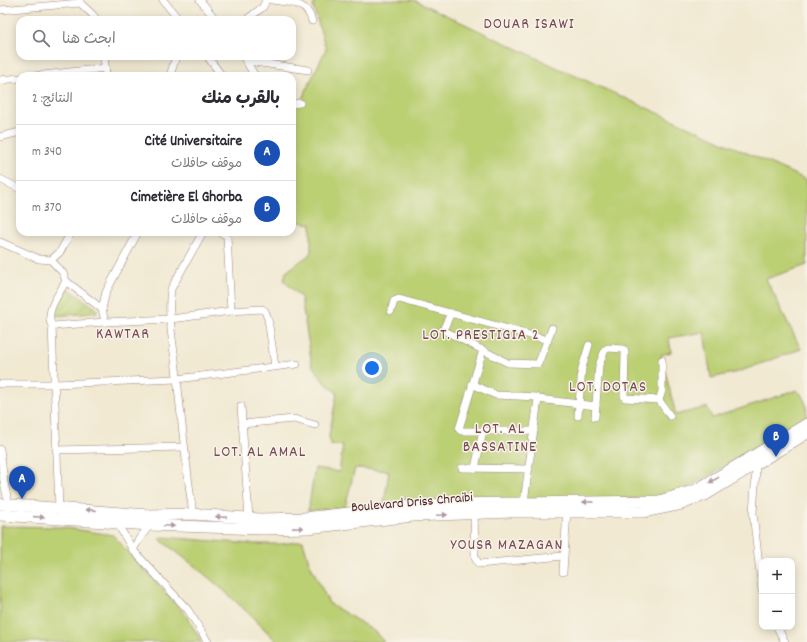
<!DOCTYPE html>
<html lang="ar">
<head>
<meta charset="utf-8">
<style>
	body { margin:0; font-family:Dekko,"Playpen Sans Arabic",sans-serif; background:#f2f2f3; color:#2b2b33; direction:rtl }
	.controls { position:absolute; right:12px; bottom:12px; display:grid; overflow:hidden; border-radius:8px; box-shadow:0 2px 10px #0003 }
	.controls button { width:36px; height:36px; display:grid; place-items:center; padding:0; border:0; border-bottom:1px solid #e1e1e2; background:#fff; color:#2b2b33; font:20px sans-serif }
	.you { position:absolute; left:372px; top:368px; width:14px; height:14px; margin:-10px; border:3px solid #fff; border-radius:50%; background:#1a73e8; box-shadow:0 0 0 6px #1a73e833 }
	.badge { display:grid; place-items:center; width:26px; height:26px; border-radius:50%; background:#b5179e; color:#fff; font-size:13px; font-weight:700 }
	.pin { position:absolute; translate:-50% -33px; filter:drop-shadow(0 1px 2px #0008) }
	.pin::after { content:''; position:absolute; top:21px; width:14px; height:12px; background:inherit; clip-path:polygon(0 0,100% 0,50% 100%) }
	.list { margin:0; padding:0; list-style:none }
	h2 { display:flex; justify-content:space-between; align-items:center; height:52px; margin:0; padding:0 16px; font-size:17px }
	h2 small { font-size:13px; font-weight:400; color:#7c7c81 }
	.list li { display:grid; grid-template-columns:26px 1fr auto; gap:12px; align-items:center; box-sizing:border-box; height:56px; padding:0 16px; border-top:1px solid #e1e1e2 }
	.list b { display:block; font-size:15px; white-space:nowrap }
	.list p { margin:0; font-size:13px; white-space:nowrap; color:#7c7c81 }
	.list em { font-size:13px; font-style:normal; color:#7c7c81 }
	.icon { flex:none; width:22px; height:22px; fill:none; stroke:currentColor; stroke-width:2; stroke-linecap:round; stroke-linejoin:round }
	.map { position:relative; flex:none; width:807px; height:642px; overflow:hidden; direction:ltr }
	.search { position:absolute; background:#fff; box-shadow:0 2px 10px #0003; left:16px; top:16px; width:280px; height:44px; display:flex; align-items:center; gap:10px; box-sizing:border-box; padding:0 14px; border-radius:12px; color:#7c7c81; font-size:15px }
	.panel { position:absolute; background:#fff; box-shadow:0 2px 10px #0003; left:16px; top:72px; width:280px; height:164px; border-radius:12px; direction:rtl }
	.map>svg:first-child { display:block }
	.grass { fill:#bbcf73; stroke:#82774f }
	.garden { fill:url(#garden-furrows); stroke:#82774f }
	.lines { fill:none; stroke-linecap:round; stroke-linejoin:round }
	.minor-casing { stroke:#9e847e; stroke-width:8 }
	.secondary-casing { stroke:#9e847e; stroke-width:12 }
	.minor { stroke:#fff; stroke-width:7 }
	.secondary { stroke:#fff; stroke-width:11 }
	.oneway { fill:#ae9aa0 }
	.labels { text-anchor:middle; dominant-baseline:central; stroke-width:3; stroke-linejoin:round; paint-order:stroke }
	.street-label { font-size:14px; fill:#4a1f2b; stroke:#f7f3e8 }
	.quarter-label { font-size:16px; letter-spacing:1px; fill:#794857; stroke:#f7f3e8 }
</style>
</head>
<body>
<div class="map">
<svg width="807" height="642" viewBox="0 0 807 642">
	<defs>
		<pattern id="garden-furrows" width="10" height="10" patternUnits="userSpaceOnUse"><rect width="10" height="10" fill="#bbcf73"/><path d="M-1 1l2-2M0 10L10 0M9 11l2-2" fill="none" stroke="#a2b164"/></pattern>
	</defs>
	<rect width="100%" height="100%" fill="#f7f3e8"/>
	<filter id="ink" filterUnits="userSpaceOnUse"><feTurbulence type="fractalNoise" baseFrequency=".025" numOctaves="2"/><feDisplacementMap in="SourceGraphic" scale="8" xChannelSelector="R" yChannelSelector="G"/><feConvolveMatrix kernelMatrix="1 2 1 2 8 2 1 2 1" color-interpolation-filters="sRGB"/></filter>
	<filter id="wash" filterUnits="userSpaceOnUse"><feTurbulence type="fractalNoise" baseFrequency=".012" numOctaves="4" result="noise"/><feDisplacementMap in="SourceGraphic" scale="16" xChannelSelector="R" yChannelSelector="G"/><feGaussianBlur stdDeviation="0.9" result="paint"/><feColorMatrix in="noise" values="0 0 0 0 0 0 0 0 0 0 0 0 0 0 0 0 0 1.4 0 .05"/><feComposite in="paint" operator="in"/></filter>
	<g filter="url(#wash)">
		<rect width="100%" height="100%" fill="#f1e9d2"/>
		<!-- grass -->
		<g class="grass">
			<path d="M 316,0 L 414,0 L 558,68 L 807,180 L 807,265 L 766,279 L 801,349 L 738,372 L 711,378 L 704,332 L 669,338 L 671,352 L 661,355 L 676,415 L 707,407 L 712,418 L 797,390 C 804,396 807,405 807,415 L 704,479 L 679,491 L 650,498 L 384,504 L 389,471 L 355,468 L 345,507 L 308,511 L 315,468 L 339,472 L 343,446 L 330,444 L 329,436 L 337,393 L 324,382 L 312,365 L 301,297 L 284,281 L 286,272 L 309,255 L 311,251 L 311,224 L 292,221 L 292,105 L 300,103 L 326,49 L 313,6 Z"/>
			<polygon points="0,526 59,527 113,535 185,614 202,642 0,642"/>
			<path d="M 162,537 L 252,544 L 281,544 L 303,541 L 309,562 L 329,603 L 374,631 L 384,642 L 277,642 C 241,604 202,570 159,539 Z"/>
		</g>
		<!-- garden -->
		<polygon class="garden" points="66,287 97,309 96,313 52,316 51,313"/>
	</g>
	<g filter="url(#ink)">
		<g class="lines">
			<!-- minor casing -->
			<g class="minor-casing">
				<g id="minor">
					<polyline points="163,0 179,20"/>
					<polyline points="200,0 216,20"/>
					<path d="M 272,0 C 289,3 307,1 312,21"/>
					<polyline points="80,3 92,14 97,20"/>
					<polyline points="0,10 80,3 80,0"/>
					<polyline points="246,20 263,7 266,0"/>
					<polyline points="104,56 106,76"/>
					<polyline points="207,56 222,76"/>
					<polyline points="243,56 255,76"/>
					<polyline points="247,61 308,70"/>
					<polyline points="34,76 106,68"/>
					<polyline points="170,76 176,56"/>
					<polyline points="0,80 20,78"/>
					<polyline points="292,104 300,103"/>
					<polyline points="0,137 20,132"/>
					<polyline points="0,179 20,189"/>
					<polyline points="220,232 227,236 231,311"/>
					<polyline points="0,242 39,259 51,260 60,252 71,232"/>
					<path d="M 51,260 L 63,273 L 66,281 C 59,294 44,312 52,326 L 59,508"/>
					<polyline points="66,281 102,309"/>
					<polyline points="391,311 394,301 399,299 548,340"/>
					<polyline points="451,313 443,330 508,363 538,364 552,328"/>
					<polyline points="105,322 171,319 231,311 262,309 265,311 268,319 275,366"/>
					<polyline points="52,326 105,322 102,309 106,292 138,232"/>
					<polyline points="483,350 459,429 461,431 534,431"/>
					<polyline points="0,384 55,384 177,379 297,364"/>
					<polyline points="472,384 496,395 536,397 538,399 524,502"/>
					<polyline points="538,399 596,406"/>
					<polyline points="659,400 662,391 662,360"/>
					<polyline points="241,406 249,518"/>
					<polyline points="578,416 582,368 589,345"/>
					<polyline points="595,417 599,365 605,350 608,348 623,349 625,352 624,396 625,398 659,400 670,416"/>
					<polyline points="242,424 294,419 315,425"/>
					<polyline points="0,449 4,482 9,507"/>
					<polyline points="56,450 184,447"/>
					<polyline points="754,464 756,471 753,513 762,590"/>
					<polyline points="462,468 529,469"/>
					<polyline points="475,468 483,431"/>
					<polyline points="474,513 475,558 479,564 563,556"/>
					<path d="M 193,514 C 186,466 181,417 176,368 C 173,342 167,314 171,289 L 203,232"/>
					<polyline points="117,523 133,550 188,610 208,642"/>
					<polyline points="133,550 139,539 150,525"/>
					<polyline points="563,572 567,511"/>
					<polyline points="777,627 785,642"/>
				</g>
			</g>
			<!-- secondary casing -->
			<g class="secondary-casing">
				<g id="secondary">
					<polyline points="0,504 149,515 193,514 260,519 304,518 412,506 449,504 659,501 696,490 807,424"/>
					<polyline points="0,515 150,525 263,529 308,528 413,516 511,512 643,512 682,504 705,495 807,433"/>
				</g>
			</g>
			<!-- minor -->
			<use href="#minor" class="minor"/>
			<!-- secondary -->
			<use href="#secondary" class="secondary"/>
		</g>
		<!-- one-way arrows -->
		<defs><path id="oneway-solid" d="M-6-.8H1V-3.2L6.5 0L1 3.2V.8H-6Z"/></defs>
		<g class="oneway">
			<use href="#oneway-solid" transform="translate(714 480) rotate(151)"/>
			<use href="#oneway-solid" transform="translate(588 502) rotate(179)"/>
			<use href="#oneway-solid" transform="translate(91 510) rotate(-175)"/>
			<use href="#oneway-solid" transform="translate(442 515) rotate(-2)"/>
			<use href="#oneway-solid" transform="translate(39 517) rotate(4)"/>
			<use href="#oneway-solid" transform="translate(221 517) rotate(-176)"/>
			<use href="#oneway-solid" transform="translate(169 526) rotate(3)"/>
			<use href="#oneway-solid" transform="translate(298 528) rotate(-1)"/>
		</g>
	</g>
	<g class="labels">
		<!-- street labels -->
		<g class="street-label">
			<text transform="translate(412 503) rotate(-5)">Boulevard Driss Chraibi</text>
		</g>
		<!-- quarter labels -->
		<g class="quarter-label">
			<text x="529" y="24">DOUAR ISAWI</text>
			<text x="123" y="334">KAWTAR</text>
			<text x="481" y="335">LOT. PRESTIGIA 2</text>
			<text x="608" y="387">LOT. DOTAS</text>
			<text x="500" y="429">LOT. AL<tspan x="500" dy="18">BASSATINE</tspan></text>
			<text x="260" y="452">LOT. AL AMAL</text>
			<text x="507" y="545">YOUSR MAZAGAN</text>
		</g>
	</g>
</svg>
<div class="controls">
<button>+</button>
<button>−</button>
</div>
<div class="you"></div>
<div class="pin badge" style="left:22px;top:499px;background:#1a4fb4">A</div>
<div class="pin badge" style="left:776px;top:457px;background:#1a4fb4">B</div>
<div class="search"><svg class="icon" aria-label="search" viewBox="0 0 24 24"><circle cx="10" cy="10" r="6"/><path d="M15 15l6 6"/></svg>ابحث هنا</div>
<section class="panel">
<h2>بالقرب منك<small>النتائج: 2</small></h2>
<ul class="list">
<li><span class="badge" style="background:#1a4fb4">A</span><div><b>Cité Universitaire</b><p>موقف حافلات</p></div><em>340 m</em></li>
<li><span class="badge" style="background:#1a4fb4">B</span><div><b>Cimetière El Ghorba</b><p>موقف حافلات</p></div><em>370 m</em></li>
</ul>
</section>
</div>
</body>
</html>
